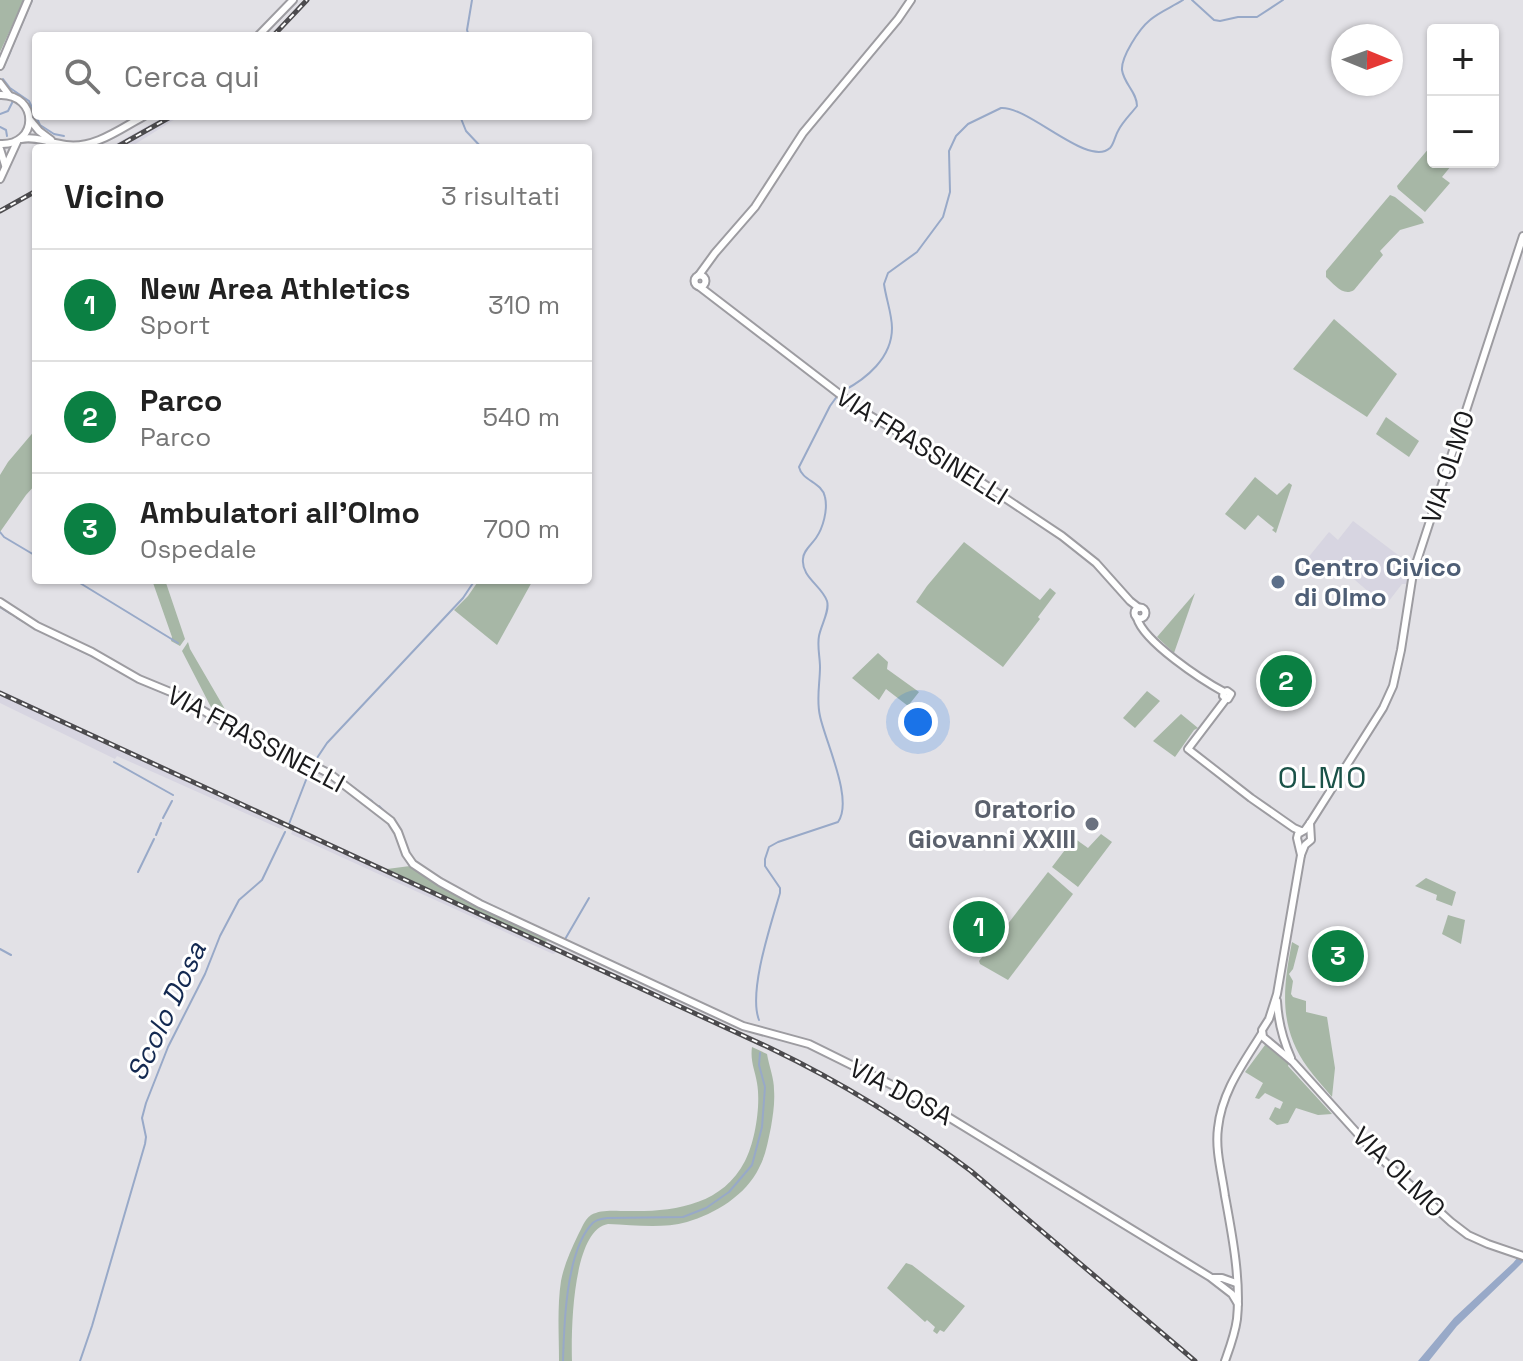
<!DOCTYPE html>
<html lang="it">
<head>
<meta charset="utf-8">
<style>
	body { margin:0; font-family:"Space Grotesk",sans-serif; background:#f2f2f2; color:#222 }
	.controls { position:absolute; right:24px; top:24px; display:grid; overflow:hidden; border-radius:8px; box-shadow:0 2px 6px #0004 }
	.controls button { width:72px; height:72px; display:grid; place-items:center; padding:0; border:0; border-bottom:2px solid #e0e0e0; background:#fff; color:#222; font:40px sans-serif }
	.compass { position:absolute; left:1331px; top:24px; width:72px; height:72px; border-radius:50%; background:#fff; box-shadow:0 2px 6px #0004; rotate:91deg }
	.you { position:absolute; left:918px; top:722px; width:28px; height:28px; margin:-20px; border:6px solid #fff; border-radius:50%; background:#1a73e8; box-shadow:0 0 0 12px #1a73e833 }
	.badge { display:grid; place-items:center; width:52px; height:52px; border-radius:50%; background:#0b8043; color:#fff; font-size:26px; font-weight:700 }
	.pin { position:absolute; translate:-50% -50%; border:4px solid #fff; box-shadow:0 2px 8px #0006 }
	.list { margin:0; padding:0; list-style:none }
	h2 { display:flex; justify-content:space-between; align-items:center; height:104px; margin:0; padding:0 32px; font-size:34px }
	h2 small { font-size:26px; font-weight:400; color:#767676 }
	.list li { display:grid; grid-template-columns:52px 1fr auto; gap:24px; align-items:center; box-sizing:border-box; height:112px; padding:0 32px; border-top:2px solid #e0e0e0 }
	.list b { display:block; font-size:30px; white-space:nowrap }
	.list p { margin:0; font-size:26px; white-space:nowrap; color:#767676 }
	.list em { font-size:26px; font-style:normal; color:#767676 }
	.icon { flex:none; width:44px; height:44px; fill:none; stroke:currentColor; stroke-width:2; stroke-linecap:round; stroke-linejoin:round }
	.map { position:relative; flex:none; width:1523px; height:1361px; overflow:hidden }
	.search { position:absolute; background:#fff; box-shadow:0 2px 6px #0004; left:32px; top:32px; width:560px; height:88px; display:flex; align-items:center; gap:20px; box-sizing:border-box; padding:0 28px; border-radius:8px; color:#767676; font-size:30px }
	.panel { position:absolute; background:#fff; box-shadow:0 2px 6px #0004; left:32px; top:144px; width:560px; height:440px; border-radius:8px }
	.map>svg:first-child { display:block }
	.built { fill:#d7d5e1 }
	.green { fill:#a7b7a6 }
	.water { fill:#98a9c8 }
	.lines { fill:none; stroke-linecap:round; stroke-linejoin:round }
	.stream { stroke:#98a9c8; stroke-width:2 }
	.tertiary-casing { stroke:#9d9ca1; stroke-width:10 }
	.secondary-casing { stroke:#9d9ca1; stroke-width:10 }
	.tertiary { stroke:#fff; stroke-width:6 }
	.secondary { stroke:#fff; stroke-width:6 }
	.rail-casing { stroke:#4c4b4e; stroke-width:5 }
	.rail { stroke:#fff; stroke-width:2; stroke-dasharray:6; stroke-linecap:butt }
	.service-dot { fill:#5c6f8a; stroke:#fff; stroke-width:3 }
	.worship-dot { fill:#6b7280; stroke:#fff; stroke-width:3 }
	.labels { text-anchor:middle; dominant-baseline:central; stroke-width:6; stroke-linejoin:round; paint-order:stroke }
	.street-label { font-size:26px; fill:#1a1a1c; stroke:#fff }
	.service-label { font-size:26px; font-weight:bold; fill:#4e5e75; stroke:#fff; text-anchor:start }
	.worship-label { font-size:26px; font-weight:bold; fill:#5b616d; stroke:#fff; text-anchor:end }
	.water-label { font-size:28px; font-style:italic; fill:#132951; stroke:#fff }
	.quarter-label { font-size:30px; letter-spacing:2px; fill:#1a5248; stroke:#fff }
</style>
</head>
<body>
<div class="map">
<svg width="1523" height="1361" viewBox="0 0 1523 1361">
	<rect width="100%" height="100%" fill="#e2e1e6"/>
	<!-- built -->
	<g class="built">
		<polygon points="165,116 180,116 129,148 108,148"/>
		<polygon points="1353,521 1410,564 1406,584 1402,584 1385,606 1340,567 1329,579 1307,559 1329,532 1338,540"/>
		<polygon points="0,690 286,823 283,830 117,756 115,759 0,703"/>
		<polygon points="294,827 338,846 561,951 553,954 291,834"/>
	</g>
	<!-- green -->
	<g class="green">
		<polygon points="0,0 24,0 0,52"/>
		<polygon points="1430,147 1433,150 1433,162 1446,162 1451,166 1442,177 1450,183 1425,212 1398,189 1397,186"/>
		<path d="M 1390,195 L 1395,197 L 1422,219 L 1424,223 L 1400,230 L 1380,251 L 1383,255 L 1354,290 C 1343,297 1334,284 1326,277 L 1326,271 Z"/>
		<polygon points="1334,319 1397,374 1367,417 1293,369"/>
		<polygon points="1386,417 1419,441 1409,457 1376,434"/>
		<polygon points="36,429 36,484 26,495 0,532 0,475 8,462"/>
		<polygon points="1255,477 1277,495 1289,483 1292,485 1276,533 1272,530 1274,528 1258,515 1245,530 1225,514"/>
		<polygon points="964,542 1040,600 1050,588 1056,593 1038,617 1040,619 1003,667 916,602 927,586"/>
		<polygon points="152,580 165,580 185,639 180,646 171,641 172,637"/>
		<polygon points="479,580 533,580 497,645 454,610 468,596"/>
		<polygon points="1195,593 1174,653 1157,637"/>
		<polygon points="188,642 190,649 233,723 214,713 182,651"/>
		<polygon points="878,653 888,662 887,669 919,692 908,706 886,689 879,700 852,678"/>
		<polygon points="1296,657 1300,659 1300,674 1313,682 1297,708 1259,680 1268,660 1287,670"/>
		<polygon points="1147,691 1160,701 1135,728 1123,718"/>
		<polygon points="1181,714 1198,728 1194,730 1175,757 1153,741"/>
		<polygon points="1101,834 1112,842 1078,887 1052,867 1074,838 1088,848"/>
		<polygon points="410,866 453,893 547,938 546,944 387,869"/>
		<polygon points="1048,872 1073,894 1008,980 980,964 979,961"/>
		<polygon points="1426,878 1456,892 1452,906 1436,900 1437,895 1415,886"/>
		<polygon points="1448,915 1465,920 1461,944 1442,934"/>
		<path d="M 1292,942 L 1299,946 L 1293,969 L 1289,974 L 1293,981 L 1291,994 L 1293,997 L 1306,1001 L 1306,1012 L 1327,1017 L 1335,1068 L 1332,1097 C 1324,1087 1315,1078 1308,1068 C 1278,1027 1283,988 1292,942 Z"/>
		<polygon points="1265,1045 1268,1045 1289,1063 1288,1066 1332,1114 1318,1115 1296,1108 1288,1123 1277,1125 1269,1119 1275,1107 1280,1109 1283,1102 1265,1093 1259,1099 1255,1098 1263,1083 1245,1072"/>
		<path d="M 752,1047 L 767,1054 C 769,1066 774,1078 774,1090 C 775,1102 773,1115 771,1127 C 768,1141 766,1155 759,1168 C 746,1195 715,1214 687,1222 C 662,1229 634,1225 608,1224 C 572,1230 571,1332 572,1361 L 559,1361 C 559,1335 557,1307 561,1281 C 564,1265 571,1250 578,1235 C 582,1228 584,1220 591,1215 C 601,1209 616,1211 628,1211 C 672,1212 722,1206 745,1161 C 755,1142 761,1105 757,1083 C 755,1070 750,1061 752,1047 Z"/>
		<polygon points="906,1263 912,1265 965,1306 944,1332 940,1330 937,1334 933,1331 935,1327 927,1320 925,1322 887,1288"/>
	</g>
	<!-- water -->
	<polygon class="water" points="1523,1251 1523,1262 1515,1270 1457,1326 1429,1361 1418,1361 1454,1318 1513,1263"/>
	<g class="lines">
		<!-- stream -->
		<g class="stream">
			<polyline points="1192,0 1214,20 1220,21 1238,17 1257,17 1283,0"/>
			<polyline points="469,36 467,30 472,0"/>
			<polyline points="12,47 32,0"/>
			<polyline points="3,68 11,50"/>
			<polyline points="3,79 10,88 29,101 40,125 54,134 64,136"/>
			<polyline points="0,114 8,111 13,101"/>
			<polyline points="460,116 466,131 482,148"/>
			<polyline points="0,127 6,130 7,136"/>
			<path d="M 843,391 C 866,379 892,358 892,328 C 892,314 886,299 884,284 L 888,273 L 917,252 L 943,217 L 950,192 L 949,151 L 956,136 L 968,124 L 1001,108 C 1029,106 1088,168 1110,148 C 1114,144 1115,136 1118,131 C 1123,121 1131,114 1137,106 C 1137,92 1124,84 1122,70 C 1121,57 1139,29 1150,20 C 1159,12 1172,7 1183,0"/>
			<polyline points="0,532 4,537 36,556"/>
			<polyline points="75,580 178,643"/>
			<polyline points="0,607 11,614"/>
			<polyline points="17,618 33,627"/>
			<polyline points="38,630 94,657"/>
			<polyline points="120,672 133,679"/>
			<polyline points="136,681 171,696"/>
			<polyline points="189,699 209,710"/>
			<polyline points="229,719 248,729"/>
			<polyline points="261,735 303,756"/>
			<polyline points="312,761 333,772"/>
			<polyline points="114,762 173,795"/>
			<polyline points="339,777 372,801"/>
			<polyline points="379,806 386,813"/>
			<polyline points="163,818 172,801"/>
			<polyline points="289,824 311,767 327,743 463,598 475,580"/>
			<polyline points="156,835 161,823"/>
			<polyline points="138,872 154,839"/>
			<polyline points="478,899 513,916"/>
			<polyline points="564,941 589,898"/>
			<polyline points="0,949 11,955"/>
			<path d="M 759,1020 C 748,992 771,924 780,893 L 780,888 L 765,866 L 765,859 L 769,847 L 778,842 L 838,822 C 854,800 825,741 820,716 C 816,700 820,683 820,667 C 820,657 817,646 819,636 C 821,625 830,611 827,601 C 822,586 801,577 803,559 C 803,551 811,545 816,538 C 823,528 828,510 825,497 C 822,482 802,481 799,467 L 830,406 L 838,395"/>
			<polyline points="80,1361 92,1326 145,1144 146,1137 142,1118 146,1103 168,1047 205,974 220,936 239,900 262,880 285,832"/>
			<path d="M 563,1361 C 564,1325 566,1255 590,1226 C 594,1220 600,1219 607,1218 L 683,1217 L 706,1208 L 729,1192 L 752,1165 L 762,1127 L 765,1087 L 759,1065 L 760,1053"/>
		</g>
		<!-- tertiary casing -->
		<g class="tertiary-casing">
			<g id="tertiary">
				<polyline points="0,66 28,0"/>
				<polyline points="0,83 9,95"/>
				<polyline points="0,149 5,165"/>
				<polyline points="0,179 17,142"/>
				<polyline points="699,275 715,253 755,207 803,133 898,19 911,0"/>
				<circle cx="700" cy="281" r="5.5"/>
				<polyline points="700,287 859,409 972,476 1062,536 1096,563 1130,601 1139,608"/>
				<polyline points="0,602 37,626 92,652 139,679 173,693 219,720 250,733 330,774 391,821 398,832 406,854 413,864 440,882 480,904 743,1026 809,1044 892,1085 945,1115 1210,1277 1232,1294 1238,1304"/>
				<circle cx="1140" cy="613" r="5.5"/>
				<path d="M 1137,618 C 1144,642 1202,680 1224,692"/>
				<polygon points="1227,691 1231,694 1228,699 1223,696 1224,693"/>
				<polyline points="1226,699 1188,749 1251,798 1294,828 1301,831"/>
				<polyline points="1310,823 1311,840 1305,845 1301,855 1277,994 1269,1019 1262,1030 1263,1037 1293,1062 1376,1154 1451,1222 1468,1235 1488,1244 1523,1256"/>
				<polyline points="1301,855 1297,838 1298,834 1305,830 1310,823 1383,708 1393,686 1401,650 1413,573 1523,236"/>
				<path d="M 1277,1001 C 1278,1021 1283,1040 1291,1058"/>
				<polyline points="1213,1278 1222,1278 1236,1283"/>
				<path d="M 1225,1361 C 1230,1347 1235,1334 1237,1319 C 1241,1280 1232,1234 1225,1196 C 1222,1174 1215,1150 1218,1128 C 1222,1091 1243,1064 1262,1033"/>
			</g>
		</g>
		<!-- secondary casing -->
		<g class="secondary-casing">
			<g id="secondary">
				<polyline points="258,36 293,0"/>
				<path d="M 0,95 C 39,94 39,146 0,144"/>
				<polyline points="30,120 39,131 51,140"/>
				<path d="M 21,139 C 36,136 50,143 66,145 C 94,149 120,129 144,116"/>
			</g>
		</g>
		<!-- tertiary -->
		<use href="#tertiary" class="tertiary"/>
		<!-- secondary -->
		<use href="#secondary" class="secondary"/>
		<!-- rail casing -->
		<g class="rail-casing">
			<g id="rail">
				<polyline points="273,36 307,0"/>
				<polyline points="115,148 172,116"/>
				<polyline points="0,211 36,191"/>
				<path d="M 0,693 L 770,1048 C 841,1082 909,1124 971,1171 L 1195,1361"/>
			</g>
		</g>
		<!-- rail -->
		<use href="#rail" class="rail"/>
	</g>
	<!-- markers -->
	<circle class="service-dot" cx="1278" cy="582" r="8"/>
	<circle class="worship-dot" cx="1092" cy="824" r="8"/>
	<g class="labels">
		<!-- street labels -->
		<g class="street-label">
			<text transform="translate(922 446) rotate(32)">VIA FRASSINELLI</text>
			<text transform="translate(1448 467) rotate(-72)">VIA OLMO</text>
			<text transform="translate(256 739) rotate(28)">VIA FRASSINELLI</text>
			<text transform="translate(901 1092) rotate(28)">VIA DOSA</text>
			<text transform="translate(1399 1172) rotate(44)">VIA OLMO</text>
		</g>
		<!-- service labels -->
		<g class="service-label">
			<text x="1294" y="567">Centro Civico<tspan x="1294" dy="30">di Olmo</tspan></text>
		</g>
		<!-- worship labels -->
		<g class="worship-label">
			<text x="1076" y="809">Oratorio<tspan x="1076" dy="30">Giovanni XXIII</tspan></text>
		</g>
		<!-- water labels -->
		<g class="water-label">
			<text transform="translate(166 1011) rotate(-65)">Scolo Dosa</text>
		</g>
		<!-- quarter labels -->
		<g class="quarter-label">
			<text x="1323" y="777">OLMO</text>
		</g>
	</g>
</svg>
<div class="controls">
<button>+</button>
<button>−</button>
</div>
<svg class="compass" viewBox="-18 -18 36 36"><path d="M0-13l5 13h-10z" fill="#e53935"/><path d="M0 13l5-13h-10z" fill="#767676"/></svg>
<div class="you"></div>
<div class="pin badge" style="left:979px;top:927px">1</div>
<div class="pin badge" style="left:1286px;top:681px">2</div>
<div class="pin badge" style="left:1338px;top:956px">3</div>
<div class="search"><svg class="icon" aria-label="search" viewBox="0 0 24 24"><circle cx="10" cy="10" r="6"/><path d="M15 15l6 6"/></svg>Cerca qui</div>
<section class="panel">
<h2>Vicino<small>3 risultati</small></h2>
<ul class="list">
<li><span class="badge">1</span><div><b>New Area Athletics</b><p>Sport</p></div><em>310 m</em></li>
<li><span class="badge">2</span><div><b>Parco</b><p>Parco</p></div><em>540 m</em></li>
<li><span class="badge">3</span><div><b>Ambulatori all'Olmo</b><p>Ospedale</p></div><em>700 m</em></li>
</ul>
</section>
</div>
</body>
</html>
